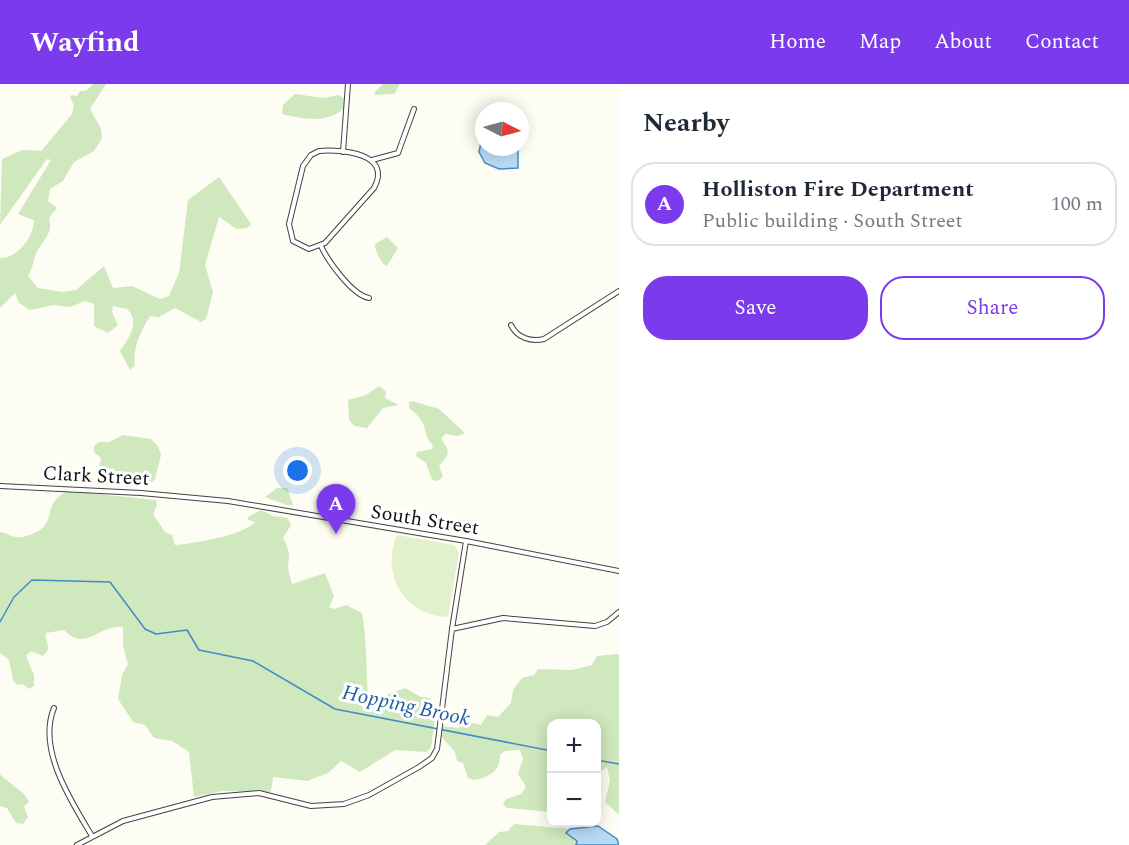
<!DOCTYPE html>
<html lang="en">
<head>
<meta charset="utf-8">
<style>
	body { margin:0; font-family:Spectral,serif; background:#f2f2f3; color:#1f2937 }
	.controls { position:absolute; right:18px; bottom:18px; display:grid; overflow:hidden; border-radius:12px; box-shadow:0 3px 15px #0003 }
	.controls button { width:54px; height:54px; display:grid; place-items:center; padding:0; border:0; border-bottom:2px solid #e0e1e3; background:#fff; color:#1f2937; font:30px sans-serif }
	.compass { position:absolute; left:475px; top:18px; width:54px; height:54px; border-radius:50%; background:#fff; box-shadow:0 3px 15px #0003; rotate:96deg }
	.you { position:absolute; left:298px; top:387px; width:21px; height:21px; margin:-15px; border:4px solid #fff; border-radius:50%; background:#1a73e8; box-shadow:0 0 0 9px #1a73e833 }
	.badge { display:grid; place-items:center; width:39px; height:39px; border-radius:50%; background:#7c3aed; color:#fff; font-size:20px; font-weight:700 }
	.pin { position:absolute; translate:-50% -50px; filter:drop-shadow(0 2px 3px #0008) }
	.pin::after { content:''; position:absolute; top:32px; width:21px; height:18px; background:inherit; clip-path:polygon(0 0,100% 0,50% 100%) }
	.list { margin:0; padding:0; list-style:none }
	h2 { display:flex; justify-content:space-between; align-items:center; height:78px; margin:0; padding:0 24px; font-size:26px }
	h2 small { font-size:20px; font-weight:400; color:#747a83 }
	.list li { display:grid; grid-template-columns:39px 1fr auto; gap:18px; align-items:center; box-sizing:border-box; height:84px; margin:0 12px 12px; padding:0 12px; border:2px solid #e0e1e3; border-radius:24px }
	.list b { display:block; font-size:22px; white-space:nowrap }
	.list p { margin:0; font-size:20px; white-space:nowrap; color:#747a83 }
	.list em { font-size:20px; font-style:normal; color:#747a83 }
	.actions { display:flex; gap:12px; padding:18px 24px }
	.actions a { flex:1; padding:14px 0; border:2px solid #7c3aed; border-radius:24px; text-align:center; font-size:21px; color:#7c3aed }
	.actions .main { background:#7c3aed; color:#fff }
	.map { position:relative; flex:none; width:619px; height:761px; overflow:hidden }
	header { display:flex; align-items:center; gap:36px; box-sizing:border-box; height:84px; padding:0 30px; background:#7c3aed; color:#fff }
	header strong { font-size:28px }
	nav { display:flex; gap:33px; margin-inline-start:auto; font-size:21px }
	main { display:flex }
	aside { flex:1; background:#fff }
	.map>svg:first-child { display:block }
	.green { fill:#d0e8bd }
	.pitch { fill:#e2f0ce }
	.water { fill:#badaf3; stroke:#448ac7; stroke-width:1.5 }
	.lines { fill:none; stroke-linecap:round; stroke-linejoin:round }
	.stream { stroke:#448ac7; stroke-width:1.5 }
	.minor-casing { stroke:#424242; stroke-width:6 }
	.minor { stroke:#fff; stroke-width:4 }
	.labels { text-anchor:middle; dominant-baseline:central; stroke-width:6; stroke-linejoin:round; paint-order:stroke }
	.street-label { font-size:20px; fill:#0f0f0f; stroke:#fff }
	.water-label { font-size:21px; font-style:italic; fill:#1e5d9c; stroke:#fff }
</style>
</head>
<body>
<header>
<strong>Wayfind</strong>
<nav><a>Home</a><a>Map</a><a>About</a><a>Contact</a></nav>
</header>
<main>
<div class="map">
<svg width="619" height="761" viewBox="0 0 619 761">
	<rect width="100%" height="100%" fill="#fefdf3"/>
	<!-- green -->
	<g class="green">
		<path d="M 93,0 L 106,0 L 90,25 L 101,45 L 102,54 L 94,67 L 74,78 L 63,97 L 50,105 L 48,117 L 57,124 L 49,134 C 53,148 46,153 39,164 C 33,173 34,183 28,192 L 38,204 L 63,208 L 76,206 L 104,182 L 113,204 L 132,202 L 160,215 L 169,212 L 179,189 L 188,116 L 219,93 L 251,140 L 247,144 L 237,145 L 219,133 L 205,181 L 213,208 L 206,235 L 201,238 L 175,224 L 159,233 L 150,232 C 141,247 132,265 135,282 L 130,286 L 120,267 C 128,255 141,238 127,225 L 113,222 L 112,228 L 118,241 L 108,249 L 94,242 L 94,220 L 85,217 L 70,223 L 54,221 L 30,226 L 19,219 L 15,209 L 0,224 L 0,174 C 17,175 34,153 34,136 L 18,130 L 51,76 L 47,75 L 0,141 L 2,75 L 22,66 L 41,67 L 72,30 L 74,21 L 70,13 L 71,11 L 77,12 L 80,7 L 86,7 Z"/>
		<polygon points="383,0 400,0 394,10 375,11 375,8"/>
		<path d="M 295,10 L 323,14 L 339,11 L 345,15 L 346,21 C 332,41 301,35 282,30 L 283,21 Z"/>
		<path d="M 387,153 L 398,164 L 387,182 C 381,180 375,167 375,160 Z"/>
		<polygon points="379,302 386,307 385,314 399,321 383,324 367,344 354,342 349,335 348,316 366,311"/>
		<path d="M 412,317 L 439,325 L 465,349 L 458,352 L 446,350 L 441,354 L 448,366 L 447,372 L 439,382 L 443,393 L 438,397 L 432,396 L 426,379 L 416,372 L 417,368 L 432,365 L 433,362 C 420,346 431,341 409,324 L 409,318 Z"/>
		<polygon points="123,351 151,355 158,362 161,371 155,395 149,402 108,401 102,399 99,387 101,374 94,368 94,362 99,358 109,358"/>
		<polygon points="277,404 287,404 293,421 287,421 265,413"/>
		<path d="M 68,407 L 156,416 L 157,421 L 153,430 L 165,448 L 172,451 L 175,461 C 193,460 244,451 255,438 L 248,436 L 248,433 L 261,426 L 273,432 L 288,434 L 291,441 L 283,454 C 289,465 290,469 288,481 C 288,487 291,495 292,500 L 325,489 L 334,512 L 329,523 L 334,525 L 346,521 L 362,529 C 367,557 366,585 368,612 L 384,612 L 405,604 L 421,613 L 430,614 L 436,625 L 431,664 L 426,668 L 395,666 L 360,688 L 341,677 L 328,689 L 307,697 L 273,693 L 271,708 L 222,707 L 194,713 L 189,668 L 172,657 L 154,654 L 145,641 L 133,638 L 118,615 L 122,591 L 128,580 L 123,562 L 123,543 C 99,540 87,569 64,546 L 46,549 C 44,559 54,562 43,572 L 31,567 L 26,572 L 34,591 L 34,602 L 29,605 L 23,600 L 17,601 L 13,596 L 9,576 L 0,569 L 0,448 C 8,449 15,455 23,453 C 64,443 37,421 68,407 Z"/>
		<path d="M 619,570 L 619,731 L 605,718 L 610,697 L 607,683 L 597,690 L 596,640 L 552,640 L 551,728 L 507,724 L 503,720 L 506,715 L 521,710 L 526,703 L 518,690 L 523,675 L 520,666 L 505,667 L 500,671 C 500,688 489,693 474,696 L 468,694 L 463,679 L 457,677 L 455,668 L 440,651 L 443,642 L 458,644 L 469,638 L 481,641 L 487,631 L 498,633 L 511,619 L 513,606 L 522,594 L 534,591 L 538,585 L 572,586 L 592,581 L 597,572 Z"/>
		<path d="M 0,690 C 8,699 27,709 29,718 L 24,722 L 28,733 L 23,740 L 16,739 L 7,724 L 0,722 Z"/>
		<polygon points="514,740 570,745 567,746 577,758 576,761 485,761 499,748 508,747"/>
	</g>
	<!-- pitch -->
	<path class="pitch" d="M 397,451 L 454,461 L 459,468 L 448,533 C 405,532 380,491 397,451 Z"/>
	<!-- water -->
	<g class="water">
		<polygon points="484,44 484,63 518,63 518,84 499,85 485,79 479,68"/>
		<polygon points="598,742 617,755 619,761 576,761 577,757 566,749 570,745"/>
	</g>
	<g class="lines">
		<!-- stream -->
		<g class="stream">
			<polyline points="0,538 14,513 32,496 110,498 145,545 156,550 187,546 199,566 253,577 335,625 552,667"/>
			<polyline points="596,676 619,680"/>
		</g>
		<!-- minor casing -->
		<g class="minor-casing">
			<g id="minor">
				<path d="M 319,67 C 341,65 393,69 374,104 L 325,159 L 309,165 L 293,157 L 289,140 L 303,82 L 311,71 Z"/>
				<polyline points="343,68 348,0"/>
				<polyline points="372,76 398,69 414,25"/>
				<path d="M 321,162 C 328,177 352,211 369,214"/>
				<path d="M 511,241 C 517,254 531,258 544,255 L 619,207"/>
				<polyline points="0,402 141,409 228,417 466,457 619,487"/>
				<polyline points="452,545 466,457"/>
				<path d="M 54,624 C 37,665 71,717 92,752"/>
				<polyline points="77,761 123,737 212,713 259,709 311,722 344,720 369,711 419,683 432,674 437,665 452,545 503,534 595,542 607,538 619,528"/>
			</g>
		</g>
		<!-- minor -->
		<use href="#minor" class="minor"/>
	</g>
	<g class="labels">
		<!-- street labels -->
		<g class="street-label">
			<text transform="translate(96 392) rotate(3)">Clark Street</text>
			<text transform="translate(425 436) rotate(9)">South Street</text>
		</g>
		<!-- water labels -->
		<g class="water-label">
			<text transform="translate(406 622) rotate(12)">Hopping Brook</text>
		</g>
	</g>
</svg>
<div class="controls">
<button>+</button>
<button>−</button>
</div>
<svg class="compass" viewBox="-18 -18 36 36"><path d="M0-13l5 13h-10z" fill="#e53935"/><path d="M0 13l5-13h-10z" fill="#747a83"/></svg>
<div class="you"></div>
<div class="pin badge" style="left:336px;top:450px">A</div>
</div>
<aside>
<h2>Nearby<small></small></h2>
<ul class="list">
<li><span class="badge">A</span><div><b>Holliston Fire Department</b><p>Public building · South Street</p></div><em>100 m</em></li>
</ul>
<div class="actions"><a class="main">Save</a><a>Share</a></div>
</aside>
</main>
</body>
</html>
